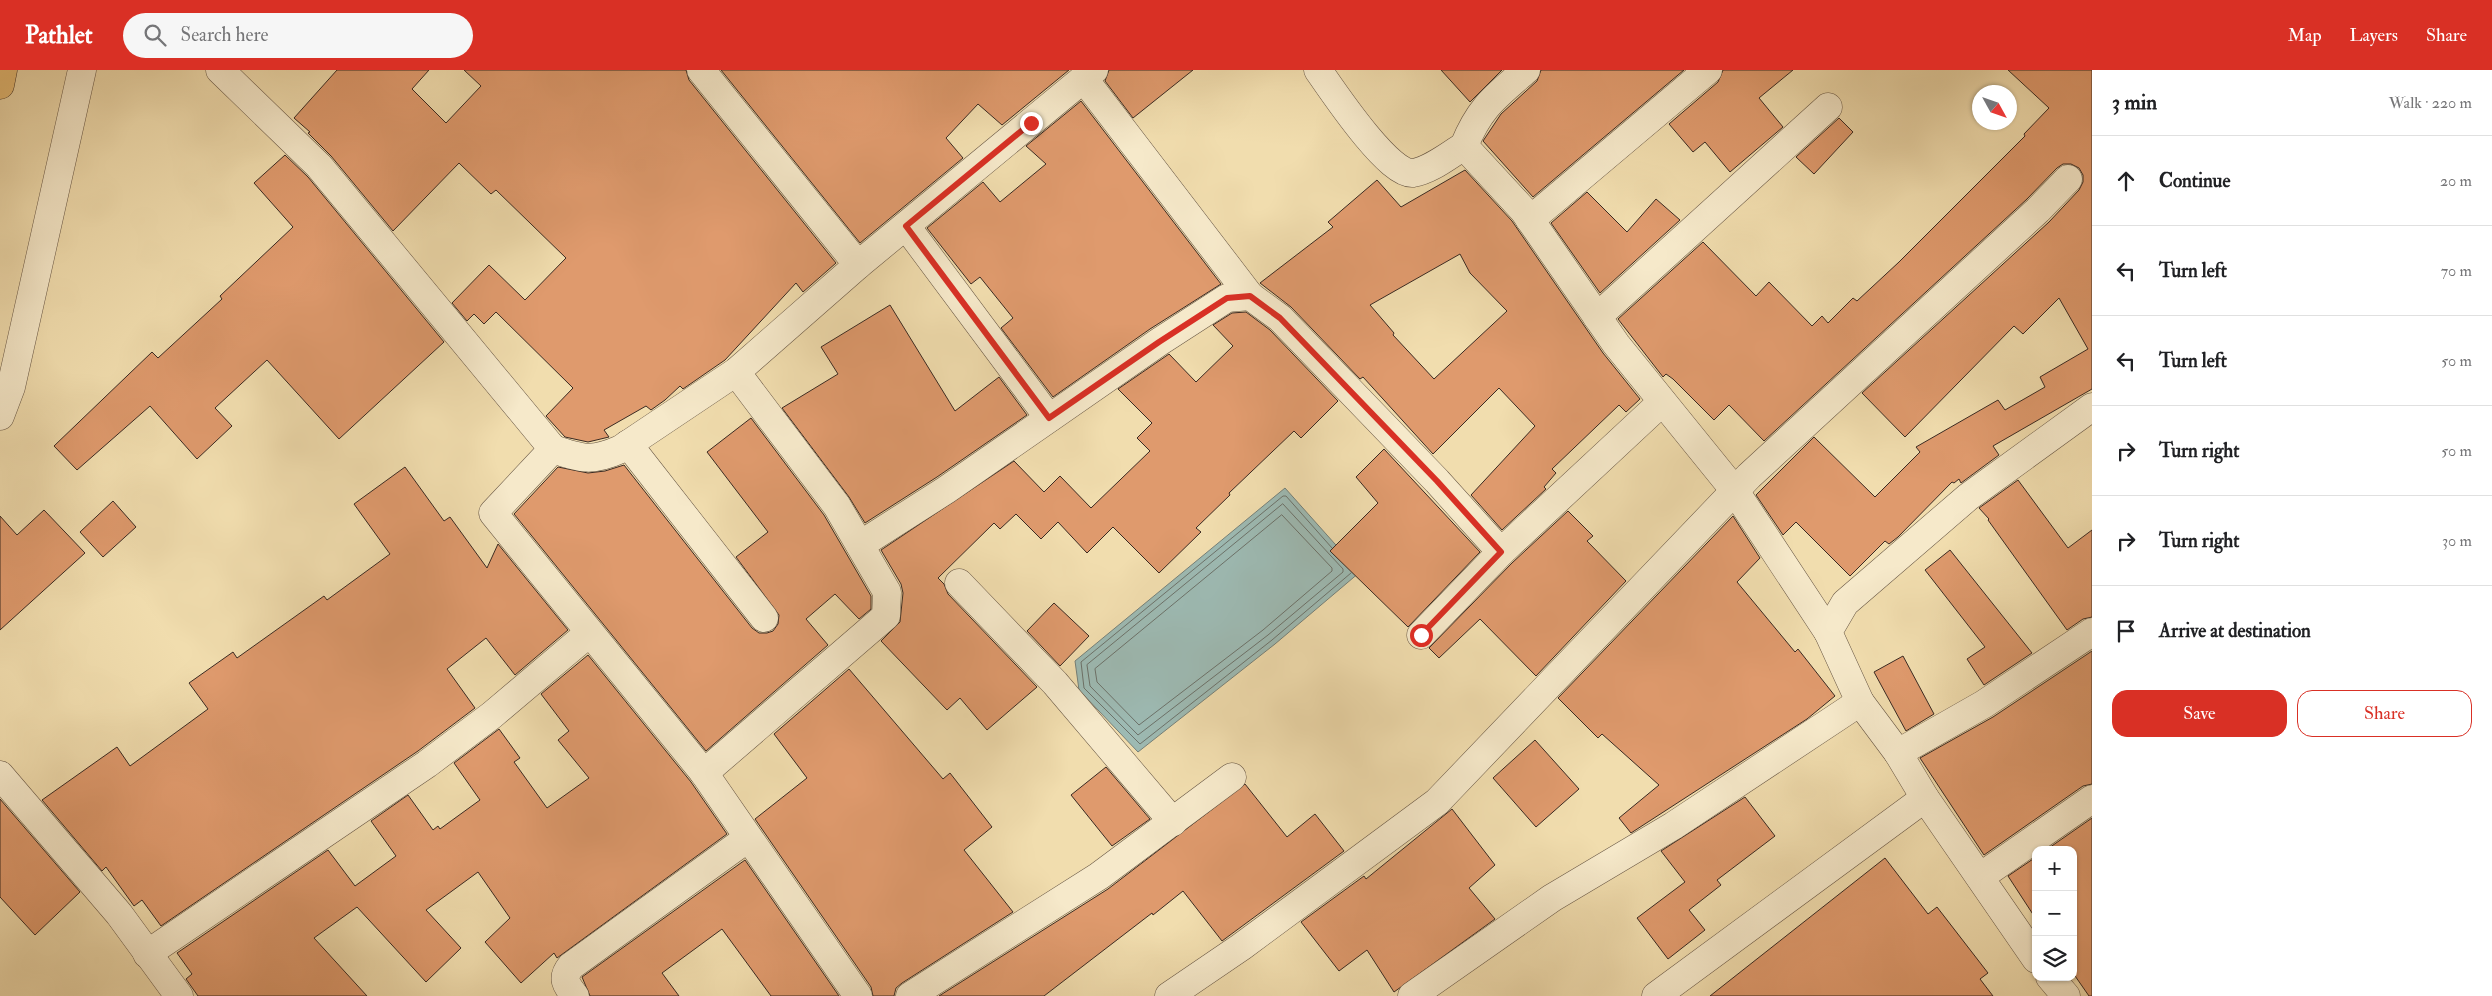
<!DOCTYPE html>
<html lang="en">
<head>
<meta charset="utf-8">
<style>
	body { margin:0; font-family:"IM FELL Double Pica",serif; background:#f6f6f6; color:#202124 }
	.controls { position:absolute; right:15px; bottom:15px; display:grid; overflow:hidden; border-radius:10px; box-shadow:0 1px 4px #0004 }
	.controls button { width:45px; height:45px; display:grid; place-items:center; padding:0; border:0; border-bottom:1px solid #e0e0e0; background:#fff; color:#202124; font:25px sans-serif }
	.compass { position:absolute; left:1972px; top:15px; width:45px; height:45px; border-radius:50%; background:#fff; box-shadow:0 1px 4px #0004; rotate:130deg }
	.stop { position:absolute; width:15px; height:15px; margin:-11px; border:4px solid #d93025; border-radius:50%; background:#fff }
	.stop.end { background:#d93025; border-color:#fff; box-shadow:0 1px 5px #0008 }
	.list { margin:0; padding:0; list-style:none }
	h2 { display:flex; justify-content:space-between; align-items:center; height:65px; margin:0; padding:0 20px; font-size:21px }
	h2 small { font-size:16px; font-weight:400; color:#757577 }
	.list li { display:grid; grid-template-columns:32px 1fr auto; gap:15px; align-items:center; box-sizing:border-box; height:90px; padding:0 20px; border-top:1px solid #e0e0e0 }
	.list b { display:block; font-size:19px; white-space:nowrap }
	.list em { font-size:16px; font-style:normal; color:#757577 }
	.actions { display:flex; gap:10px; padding:15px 20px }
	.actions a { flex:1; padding:11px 0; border:1px solid #d93025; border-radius:15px; text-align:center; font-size:18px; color:#d93025 }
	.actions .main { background:#d93025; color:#fff }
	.icon { flex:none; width:28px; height:28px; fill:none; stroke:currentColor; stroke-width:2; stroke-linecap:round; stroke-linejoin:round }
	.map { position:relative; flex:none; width:2092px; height:926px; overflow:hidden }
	header { display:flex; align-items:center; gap:30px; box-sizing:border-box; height:70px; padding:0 25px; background:#d93025; color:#fff }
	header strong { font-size:24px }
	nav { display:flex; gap:28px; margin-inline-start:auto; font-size:18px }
	.search { width:350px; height:45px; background:#f6f6f6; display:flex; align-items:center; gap:12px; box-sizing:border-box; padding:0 18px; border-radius:28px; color:#757577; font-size:19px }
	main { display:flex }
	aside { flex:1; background:#fff }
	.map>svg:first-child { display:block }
	.water { fill:#9dbab3; stroke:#758079 }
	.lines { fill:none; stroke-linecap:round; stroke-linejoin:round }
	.shore { stroke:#6c726a; stroke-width:1 }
	.building { fill:#df9a6d; stroke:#3a2a22; fill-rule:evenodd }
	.minor-casing { stroke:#685745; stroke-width:29 }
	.highway-casing { stroke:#3a2a22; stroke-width:29 }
	.minor { stroke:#f6e9ca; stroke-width:28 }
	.highway { stroke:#e8be77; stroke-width:28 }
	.route { stroke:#d93025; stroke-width:6 }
</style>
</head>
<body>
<header>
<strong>Pathlet</strong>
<div class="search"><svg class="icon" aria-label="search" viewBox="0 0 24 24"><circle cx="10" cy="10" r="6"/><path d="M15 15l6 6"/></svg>Search here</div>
<nav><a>Map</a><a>Layers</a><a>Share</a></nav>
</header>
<main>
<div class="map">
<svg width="2092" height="926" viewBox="0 0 2092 926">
	<rect width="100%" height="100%" fill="#f1ddae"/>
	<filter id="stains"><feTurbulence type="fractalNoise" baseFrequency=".004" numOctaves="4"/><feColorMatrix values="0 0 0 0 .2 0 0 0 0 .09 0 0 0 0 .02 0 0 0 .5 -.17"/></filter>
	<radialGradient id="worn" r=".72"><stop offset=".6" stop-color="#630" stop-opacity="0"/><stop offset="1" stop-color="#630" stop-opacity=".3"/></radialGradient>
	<!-- water -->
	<polygon class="water" points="1285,418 1360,502 1275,574 1138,682 1079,620 1075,591"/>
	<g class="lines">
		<!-- shore -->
		<g class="shore">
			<polygon points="1283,434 1343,499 1343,502 1268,565 1138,665 1090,616 1087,595"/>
			<polygon points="1282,445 1332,498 1332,501 1263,560 1139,655 1097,612 1095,599"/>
			<polyline points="1332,478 1286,426 1283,426 1081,592 1084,618 1140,674 1272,570 1351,503"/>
		</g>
	</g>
	<!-- building -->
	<g class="building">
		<polygon points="337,0 429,0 412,19 446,53 481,16 464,0 686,0 689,10 836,193 803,222 796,213 725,290 683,319 680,316 665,330 651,340 646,336 604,360 609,367 588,372 565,367 546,346 573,318 496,242 484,254 474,244 467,251 452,233 489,195 525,230 566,188 496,120 491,124 459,93 393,161 331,86 308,63 310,62 294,48"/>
		<polygon points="721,0 1069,0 1002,55 978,34 946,68 963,88 860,173"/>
		<polygon points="1109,0 1193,0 1133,48 1105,11"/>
		<polygon points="1441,0 1502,0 1470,32"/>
		<polygon points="1541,0 1684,0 1533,127 1483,71 1501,44 1537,11"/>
		<polygon points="1723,0 1793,0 1759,28 1783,57 1730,102 1705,72 1693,82 1669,54 1718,12"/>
		<polygon points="2008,0 2092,0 2092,319 1993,376 1999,385 1961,413 1959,409 1954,413 1952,412 1898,467 1889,474 1885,471 1850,506 1796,452 1783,465 1756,425 1814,367 1875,427 1920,382 1916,377 1998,330 2005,340 2045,317 2040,307 2088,279 2059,228 2023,264 2014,256 1905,367 1862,323 2049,152 2079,120 2083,112 2083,105 2079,98 2071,94 2063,94 2057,98 2027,129 1764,371 1729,335 1714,350 1673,309 1666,304 1663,307 1618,249 1703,172 1756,226 1769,212 1812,256 1822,246 1828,253 1853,228 1857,231 1899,192 2025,66 2024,64 2049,38"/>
		<polygon points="1081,31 1221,214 1150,259 1053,327 1001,258 1013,248 980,207 971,214 927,158 983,112 1000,132 1046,94 1026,76"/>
		<polygon points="1839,48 1853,62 1814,104 1796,87"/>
		<polygon points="285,85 308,107 444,272 339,369 267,290 215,338 232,356 197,389 150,336 77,400 54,376 152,282 158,288 222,229 220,226 293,157 254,113"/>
		<path d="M 1465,100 L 1512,151 L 1603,283 L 1640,329 L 1626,342 L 1619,335 L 1552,399 L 1556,403 L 1544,417 L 1546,419 L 1502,460 L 1471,425 L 1535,356 L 1499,318 L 1433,384 L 1363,307 L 1360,309 L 1291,237 L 1260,213 L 1333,157 L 1328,152 L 1377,110 L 1401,137 ZM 1460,184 L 1470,203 L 1507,241 L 1434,309 L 1393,265 L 1394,263 L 1370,235 Z"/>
		<polygon points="1587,122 1627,162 1656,129 1680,150 1600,223 1551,153"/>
		<polygon points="890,235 955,341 999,307 1027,345 937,407 865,453 849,427 782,338 838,304 821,277"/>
		<polygon points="1246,242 1270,260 1338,331 1301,368 1294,361 1229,423 1230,425 1196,458 1201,462 1159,503 1113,457 1087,483 1058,452 1041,469 1016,444 1000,459 994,453 938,508 944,514 948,524 1037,617 987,660 960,628 947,640 881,571 900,552 903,523 901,514 881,480 1014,391 1044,422 1060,406 1091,438 1150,381 1137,368 1152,353 1118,319 1169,284 1196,312 1233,276 1213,255 1232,243"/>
		<polygon points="751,348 824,445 871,526 871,539 859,549 835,524 806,549 828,575 706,681 514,444 558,397 588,403 605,401 624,395 752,558 759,563 767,563 773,561 778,554 779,545 736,487 768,462 707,382"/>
		<polygon points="1384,379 1480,482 1408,557 1330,481 1378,433 1356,407"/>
		<polygon points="405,397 444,451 450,447 487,498 498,474 568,560 515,605 486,568 447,599 475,638 418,681 161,856 142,830 134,836 106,797 102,801 42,730 117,677 130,696 208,639 189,613 233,582 237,588 324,526 327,530 390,484 354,434"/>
		<polygon points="2018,410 2068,478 2092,460 2092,547 2083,549 2067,560 1988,450 1989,449 1979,438"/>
		<polygon points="113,431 136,457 103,487 80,462"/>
		<polygon points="44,440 85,483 0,560 0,446 17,465"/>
		<polygon points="1568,441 1593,466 1587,471 1626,511 1536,606 1480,549 1439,588 1429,578 1512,493"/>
		<polygon points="1733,446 1760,488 1737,512 1795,582 1798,579 1835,626 1807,649 1631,763 1619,748 1659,715 1602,664 1598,668 1558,628"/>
		<polygon points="1950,480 2032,583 1984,615 1967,589 1985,577 1925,500"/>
		<polygon points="1054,533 1089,566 1060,596 1027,561"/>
		<polygon points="2092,581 2092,714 2083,716 1984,785 1920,688 1993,647"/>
		<polygon points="588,585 691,712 727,764 557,888 554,883 521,913 485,872 510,848 478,802 426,840 461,878 426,912 357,837 314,868 367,926 198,926 186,909 192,904 177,883 328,780 355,816 396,786 371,751 408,725 433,760 438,756 440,759 480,730 454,693 499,659 520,688 514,692 547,738 589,708 558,670 569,661 541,624"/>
		<polygon points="1903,586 1934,644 1906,661 1874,602"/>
		<polygon points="849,599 943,709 950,703 992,757 964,780 1013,842 902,913 896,918 894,926 873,926 871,917 755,749 807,708 774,664"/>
		<polygon points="1535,670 1579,719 1536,757 1493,708"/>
		<polygon points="1106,697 1150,749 1112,776 1071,725"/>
		<polygon points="1245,714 1287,767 1315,744 1344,781 1222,871 1183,821 1153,845 1152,843 1044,926 939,926 1108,819"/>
		<polygon points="1745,727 1775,766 1717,810 1721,815 1689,840 1705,860 1668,889 1637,848 1685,812 1661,781"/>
		<polygon points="0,729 80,822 35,865 0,827"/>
		<polygon points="1452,739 1495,795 1469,818 1495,849 1394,922 1367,880 1339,901 1301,852 1364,806 1366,809"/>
		<polygon points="2092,748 2092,926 2089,926 2073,903 2073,780 2046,780"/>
		<polygon points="2036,787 2036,849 2008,806"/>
		<polygon points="1885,788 1928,844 1937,837 1988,903 1980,909 1993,926 1710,926"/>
		<polygon points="745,790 839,926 771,926 722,859 662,903 679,926 590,926 582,907"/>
	</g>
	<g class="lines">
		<!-- minor casing -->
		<g class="minor-casing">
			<g id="minor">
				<polyline points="220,0 319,96 553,379 493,443 704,703 858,926"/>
				<polyline points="701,0 858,195"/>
				<path d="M 1318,0 C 1332,20 1389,106 1413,103 C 1431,100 1449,85 1464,76"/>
				<path d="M 1526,0 C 1495,27 1480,37 1464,76 L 1524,141 L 1616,274 L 1735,421 L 1828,562"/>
				<polyline points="1084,9 1250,226"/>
				<polyline points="1530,150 1708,0"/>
				<polyline points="906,156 1049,348"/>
				<polyline points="1597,247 1828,37"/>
				<polyline points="0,346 11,317 82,0"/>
				<polyline points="628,374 764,548"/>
				<path d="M 553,379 C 582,389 592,392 621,379 L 736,302 L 858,195 L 1094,0"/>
				<polyline points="860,475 946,420 1159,272 1227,228 1250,226 1280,248 1437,411 1501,482 1662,332"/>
				<polyline points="959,513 1055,613 1173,752"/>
				<polyline points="1421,565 1501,482"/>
				<polyline points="1860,632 1898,683 1925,728 2036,889"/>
				<polyline points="1898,683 1984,634 2092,562"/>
				<polyline points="704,703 886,546 887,522 837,436 736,302"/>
				<polyline points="0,705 119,844 179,926"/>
				<polyline points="1980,807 2092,729"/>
				<polyline points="147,884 427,694 492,645 589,563"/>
				<polyline points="2050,907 2066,926"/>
				<path d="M 575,926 C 566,915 561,908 571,896 L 748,768"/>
				<polyline points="910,926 1099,806 1232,707"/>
				<polyline points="1169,926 1241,877 1437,732 1749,406 2038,140 2068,109"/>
				<polyline points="1412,926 1552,828 1673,756 1860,632 1828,562 1845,533 1968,427 2092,337"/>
				<polyline points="1656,926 1925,728"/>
			</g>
		</g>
		<!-- highway casing -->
		<g class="highway-casing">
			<polyline id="highway" points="0,15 3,0"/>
		</g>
		<!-- minor -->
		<use href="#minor" class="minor"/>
		<!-- highway -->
		<use href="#highway" class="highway"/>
	</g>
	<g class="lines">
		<!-- route -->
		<polyline class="route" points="1031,53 906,156 1049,348 1159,272 1227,228 1250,226 1280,248 1437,411 1501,482 1421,565"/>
	</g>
	<rect width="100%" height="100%" filter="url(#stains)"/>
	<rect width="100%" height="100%" fill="url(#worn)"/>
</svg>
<div class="controls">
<button>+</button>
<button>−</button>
<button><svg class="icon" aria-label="layers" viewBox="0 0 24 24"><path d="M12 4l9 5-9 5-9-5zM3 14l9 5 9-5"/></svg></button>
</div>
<svg class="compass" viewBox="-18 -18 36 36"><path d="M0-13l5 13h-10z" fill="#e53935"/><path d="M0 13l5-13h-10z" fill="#757577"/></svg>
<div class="stop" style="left:1421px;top:565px"></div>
<div class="stop end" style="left:1031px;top:53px"></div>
</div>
<aside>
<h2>3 min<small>Walk · 220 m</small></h2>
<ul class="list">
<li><svg class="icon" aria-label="ahead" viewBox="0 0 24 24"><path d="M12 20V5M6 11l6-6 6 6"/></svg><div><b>Continue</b></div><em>20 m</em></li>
<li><svg class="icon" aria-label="left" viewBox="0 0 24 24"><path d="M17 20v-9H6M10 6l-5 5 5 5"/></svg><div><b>Turn left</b></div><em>70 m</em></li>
<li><svg class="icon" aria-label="left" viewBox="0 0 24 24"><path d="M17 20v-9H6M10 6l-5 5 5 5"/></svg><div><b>Turn left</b></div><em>50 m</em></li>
<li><svg class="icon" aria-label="right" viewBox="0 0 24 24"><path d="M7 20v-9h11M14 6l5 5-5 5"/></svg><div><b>Turn right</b></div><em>50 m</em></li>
<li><svg class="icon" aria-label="right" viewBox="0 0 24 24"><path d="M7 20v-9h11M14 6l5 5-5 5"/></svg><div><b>Turn right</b></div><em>30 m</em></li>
<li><svg class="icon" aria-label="arrive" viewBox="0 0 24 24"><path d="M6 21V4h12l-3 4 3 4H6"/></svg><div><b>Arrive at destination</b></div></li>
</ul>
<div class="actions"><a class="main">Save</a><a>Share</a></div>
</aside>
</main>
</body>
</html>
